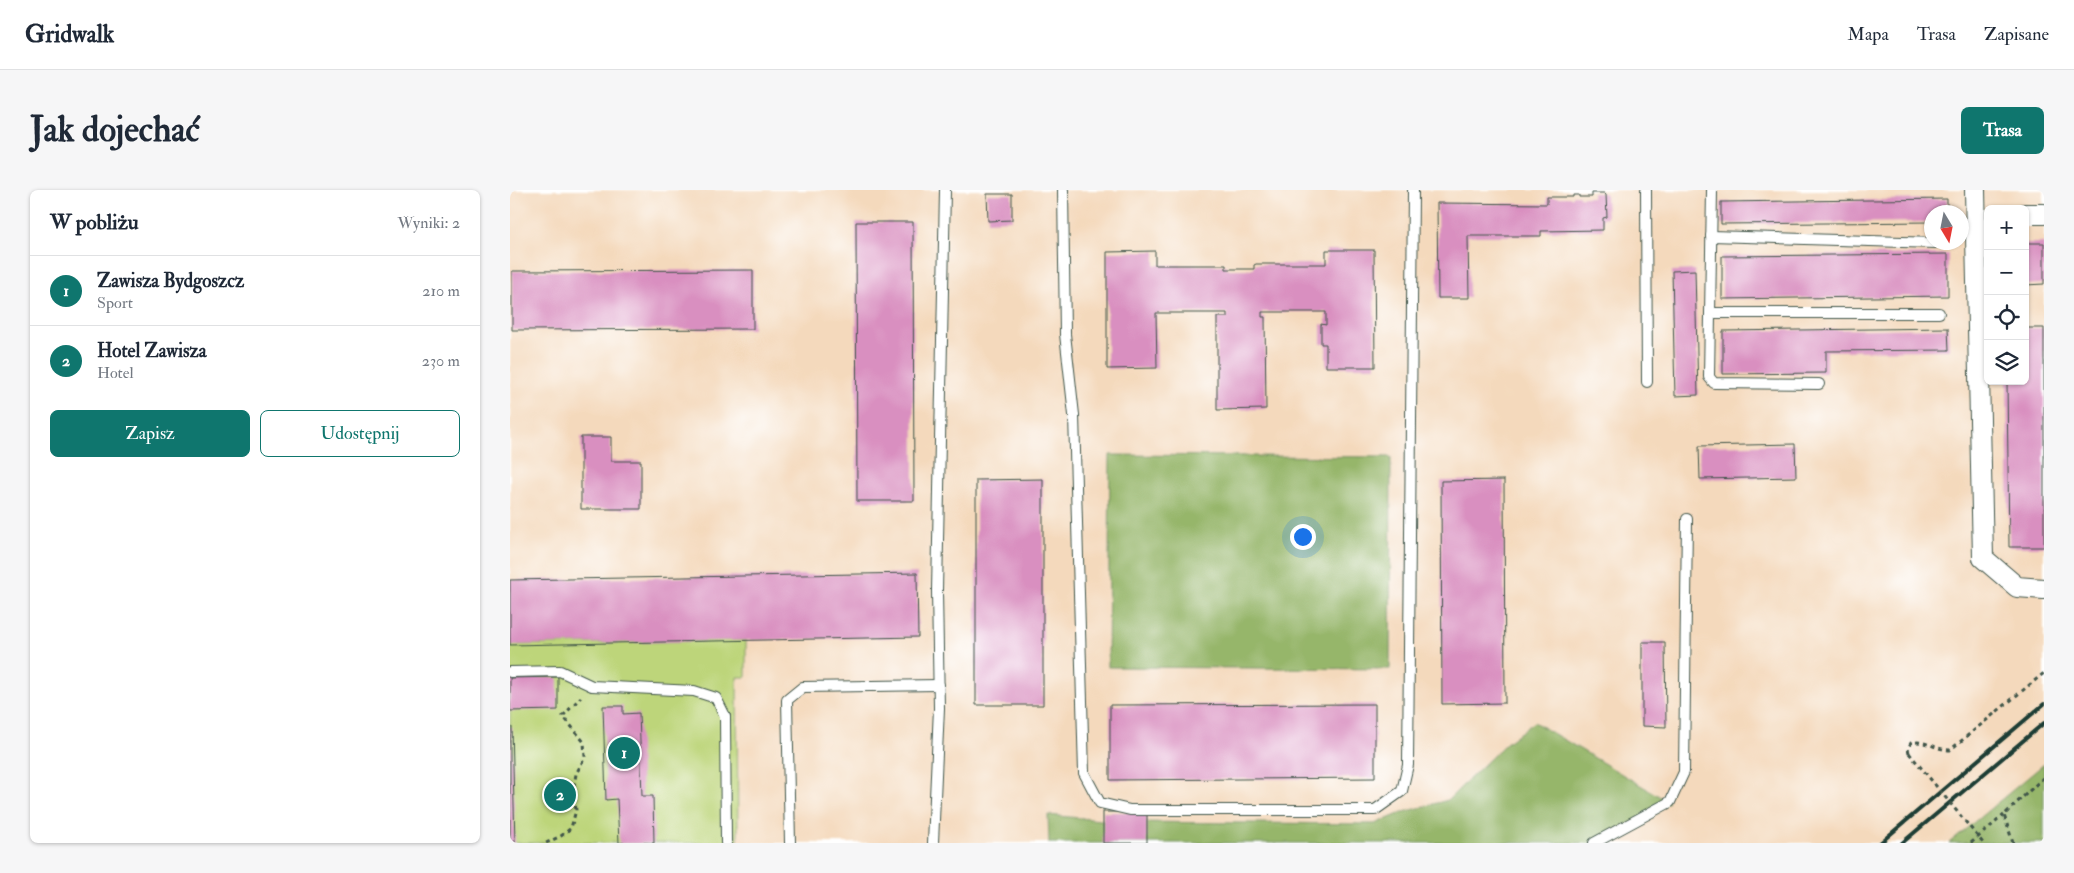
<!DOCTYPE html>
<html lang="pl">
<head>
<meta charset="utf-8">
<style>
	body { margin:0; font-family:"IM FELL Double Pica",serif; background:#f6f6f7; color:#1f2937 }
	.controls { position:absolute; right:15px; top:15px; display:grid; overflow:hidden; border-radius:8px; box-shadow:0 1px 4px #0004 }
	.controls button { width:45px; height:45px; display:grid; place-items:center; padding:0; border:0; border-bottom:1px solid #e0e1e3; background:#fff; color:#1f2937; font:25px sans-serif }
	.compass { position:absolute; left:1414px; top:15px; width:45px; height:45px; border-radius:50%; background:#fff; box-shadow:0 1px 4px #0004; rotate:170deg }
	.you { position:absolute; left:792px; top:346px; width:18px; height:18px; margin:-12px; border:4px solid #fff; border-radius:50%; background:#1a73e8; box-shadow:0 0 0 8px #1a73e833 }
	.badge { display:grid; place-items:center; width:32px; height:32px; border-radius:50%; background:#0f766e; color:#fff; font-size:16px; font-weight:700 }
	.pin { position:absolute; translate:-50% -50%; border:2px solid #fff; box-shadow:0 1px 5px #0006 }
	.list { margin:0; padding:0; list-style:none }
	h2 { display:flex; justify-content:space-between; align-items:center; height:65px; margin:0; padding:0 20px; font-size:21px }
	h2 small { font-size:16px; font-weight:400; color:#747a83 }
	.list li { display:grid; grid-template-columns:32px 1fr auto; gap:15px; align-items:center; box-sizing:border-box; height:70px; padding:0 20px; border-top:1px solid #e0e1e3 }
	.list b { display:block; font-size:19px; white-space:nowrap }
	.list p { margin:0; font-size:16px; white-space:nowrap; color:#747a83 }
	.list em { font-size:16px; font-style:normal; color:#747a83 }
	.actions { display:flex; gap:10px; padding:15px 20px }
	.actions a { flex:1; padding:11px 0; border:1px solid #0f766e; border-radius:8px; text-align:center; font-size:18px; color:#0f766e }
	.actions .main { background:#0f766e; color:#fff }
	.icon { flex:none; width:28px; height:28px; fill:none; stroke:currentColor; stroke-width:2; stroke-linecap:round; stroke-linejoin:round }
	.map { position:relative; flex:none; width:1534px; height:653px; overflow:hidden; border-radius:8px }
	header { display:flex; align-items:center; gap:30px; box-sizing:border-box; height:70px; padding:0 25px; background:#fff; border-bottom:1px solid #e0e1e3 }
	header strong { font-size:24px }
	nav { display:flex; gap:28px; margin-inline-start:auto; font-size:18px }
	.intro { display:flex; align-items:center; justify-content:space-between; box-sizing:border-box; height:120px; padding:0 30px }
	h1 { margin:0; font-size:35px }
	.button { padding:12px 22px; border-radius:8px; background:#0f766e; color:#fff; font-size:18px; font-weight:700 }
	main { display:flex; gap:30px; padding:0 30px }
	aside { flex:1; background:#fff; border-radius:8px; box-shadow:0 1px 4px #0004 }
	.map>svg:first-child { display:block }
	.green { fill:#bdd57a; stroke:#6e8957 }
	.forest { fill:#96b66a; stroke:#5a7a4f }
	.building { fill:#d98fc0 }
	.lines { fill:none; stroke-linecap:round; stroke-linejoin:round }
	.service-casing { stroke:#3f5448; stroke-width:12 }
	.minor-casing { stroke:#3f5448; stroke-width:22 }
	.path { stroke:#3f5448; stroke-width:3; stroke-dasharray:4 4; stroke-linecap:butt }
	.service { stroke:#fff; stroke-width:10 }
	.minor { stroke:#fff; stroke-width:20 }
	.rail { stroke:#1f3d34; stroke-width:4 }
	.path-bridge { stroke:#3f5448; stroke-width:3; stroke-dasharray:4 4; stroke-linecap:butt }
</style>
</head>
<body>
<header>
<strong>Gridwalk</strong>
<nav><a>Mapa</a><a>Trasa</a><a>Zapisane</a></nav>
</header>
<div class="intro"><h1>Jak dojechać</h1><a class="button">Trasa</a></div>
<main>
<aside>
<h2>W pobliżu<small>Wyniki: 2</small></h2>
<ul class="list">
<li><span class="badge">1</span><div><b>Zawisza Bydgoszcz</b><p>Sport</p></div><em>210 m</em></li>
<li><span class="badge">2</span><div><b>Hotel Zawisza</b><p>Hotel</p></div><em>230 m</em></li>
</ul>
<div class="actions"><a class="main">Zapisz</a><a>Udostępnij</a></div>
</aside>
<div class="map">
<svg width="1534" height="653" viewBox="0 0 1534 653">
	<rect width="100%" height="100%" fill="#fff"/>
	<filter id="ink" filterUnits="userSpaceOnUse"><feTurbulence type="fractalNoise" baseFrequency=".02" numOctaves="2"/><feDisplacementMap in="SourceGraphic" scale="10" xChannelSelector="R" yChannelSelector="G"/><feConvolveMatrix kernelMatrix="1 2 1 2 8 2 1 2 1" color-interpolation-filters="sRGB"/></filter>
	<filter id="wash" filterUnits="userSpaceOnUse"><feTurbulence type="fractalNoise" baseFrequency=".0096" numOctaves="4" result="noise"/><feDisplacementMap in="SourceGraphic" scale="20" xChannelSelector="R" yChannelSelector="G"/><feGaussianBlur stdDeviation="1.12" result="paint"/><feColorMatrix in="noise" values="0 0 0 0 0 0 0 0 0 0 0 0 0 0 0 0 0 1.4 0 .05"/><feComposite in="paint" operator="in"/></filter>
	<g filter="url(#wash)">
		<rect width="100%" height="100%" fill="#f4d9bc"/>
		<!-- green -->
		<polygon class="green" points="236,450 236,487 227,487 228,653 0,653 0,455"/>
		<!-- forest -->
		<g class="forest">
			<polygon points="600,265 881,267 880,479 598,477"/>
			<polygon points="1024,532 1159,612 1084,653 539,653 538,625 612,632 865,634 894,622 938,610 995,554"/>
			<polygon points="1534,574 1534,653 1439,653"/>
		</g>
		<g id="blocks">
			<!-- building -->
			<g class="building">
				<polygon points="1082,3 1094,3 1096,5 1097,27 1093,28 1093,40 1031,41 1031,46 958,46 959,108 928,108 927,13 1037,14 1037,7 1063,7 1063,5 1069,5 1069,7 1082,7"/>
				<polygon points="477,4 502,4 502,30 478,31"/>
				<polygon points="1437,9 1437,22 1422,22 1422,32 1211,34 1211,12"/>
				<polygon points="346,32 403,32 404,311 347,311"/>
				<polygon points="1515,53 1534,53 1534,94 1515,95"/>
				<polygon points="816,60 864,60 865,177 816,177 816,154 811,154 811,134 816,135 816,122 752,122 752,127 755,127 756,219 707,220 707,127 717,127 717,123 646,123 647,178 597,179 597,62 645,61 645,75 716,75 716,79 744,79 744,75 746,74 816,74"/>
				<polygon points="1438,64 1438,106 1212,109 1212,66"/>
				<polygon points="243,80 243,139 2,140 2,81"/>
				<polygon points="1185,80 1188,205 1165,206 1162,81"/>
				<polygon points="1438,138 1439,160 1316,161 1316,183 1213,184 1213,141"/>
				<polygon points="1515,138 1534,138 1534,357 1499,357 1497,191 1515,191"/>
				<polygon points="71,247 101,247 101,271 131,271 131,319 71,319"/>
				<polygon points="1285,254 1286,287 1190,289 1189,256"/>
				<polygon points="533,289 533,515 466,515 466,290"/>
				<polygon points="994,290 995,513 932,514 931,291"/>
				<polygon points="407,383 408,447 0,455 0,390"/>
				<polygon points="1132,452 1155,452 1156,537 1132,536"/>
				<polygon points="48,487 48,520 0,521 0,488"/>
				<polygon points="865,514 865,588 600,590 600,515"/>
				<polygon points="93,516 113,516 113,524 129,523 132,606 143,606 144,653 109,653 107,609 96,610"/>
				<polygon points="0,537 2,537 5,653 0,653"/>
				<rect x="593" y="622" width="44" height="31"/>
			</g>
		</g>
	</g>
	<g filter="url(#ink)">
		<use href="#blocks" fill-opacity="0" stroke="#3f5448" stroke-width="1"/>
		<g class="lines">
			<!-- service casing -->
			<g class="service-casing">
				<g id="service">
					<polyline points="553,0 555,144 564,225 574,583 590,613 620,620 865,620 892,601 898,575 903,0"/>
					<polyline points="1136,0 1137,192"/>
					<polyline points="1202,0 1199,187 1204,193 1309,194"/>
					<polyline points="1201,46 1425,53"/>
					<polyline points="1200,123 1429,123"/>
					<polyline points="0,482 50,481 82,496 184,501 206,508 215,526 216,653"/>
					<polyline points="280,653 277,510 293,497 429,495"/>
					<polyline points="423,653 429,518 427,401 435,0"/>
					<polyline points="1084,653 1160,612 1174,582 1177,329"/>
				</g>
			</g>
			<!-- minor casing -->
			<g class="minor-casing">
				<g id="minor">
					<polyline points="1465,0 1473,368 1507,397 1534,399"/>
					<polyline points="1515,24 1534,24"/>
				</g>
			</g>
			<!-- path -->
			<g class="path">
				<path d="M 1399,563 L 1398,558 L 1401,553 C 1415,549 1426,560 1440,560 L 1534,483"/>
				<polyline points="36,653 51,646 61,638 66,620 63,601 66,584 75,567 74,552 53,526 71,507"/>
				<polyline points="1461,653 1494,625"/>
				<polyline points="1503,653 1494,625 1534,587"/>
			</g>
			<!-- service -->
			<use href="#service" class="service"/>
			<!-- minor -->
			<use href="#minor" class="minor"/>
			<!-- rail -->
			<g class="rail">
				<polyline points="1370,653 1534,514"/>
				<polyline points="1392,653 1534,533"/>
			</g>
			<!-- path-bridge -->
			<polyline class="path-bridge" points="1399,563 1473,653"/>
		</g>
	</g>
</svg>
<div class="controls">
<button>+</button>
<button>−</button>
<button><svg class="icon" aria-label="locate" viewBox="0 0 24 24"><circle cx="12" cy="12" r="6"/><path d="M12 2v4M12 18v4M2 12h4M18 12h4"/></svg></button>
<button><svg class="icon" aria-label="layers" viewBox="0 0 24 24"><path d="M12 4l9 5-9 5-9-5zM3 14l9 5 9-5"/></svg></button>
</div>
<svg class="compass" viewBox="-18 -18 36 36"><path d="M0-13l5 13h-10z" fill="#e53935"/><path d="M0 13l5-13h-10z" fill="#747a83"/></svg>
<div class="you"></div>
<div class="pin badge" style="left:114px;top:563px">1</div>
<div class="pin badge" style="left:50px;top:605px">2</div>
</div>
</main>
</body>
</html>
